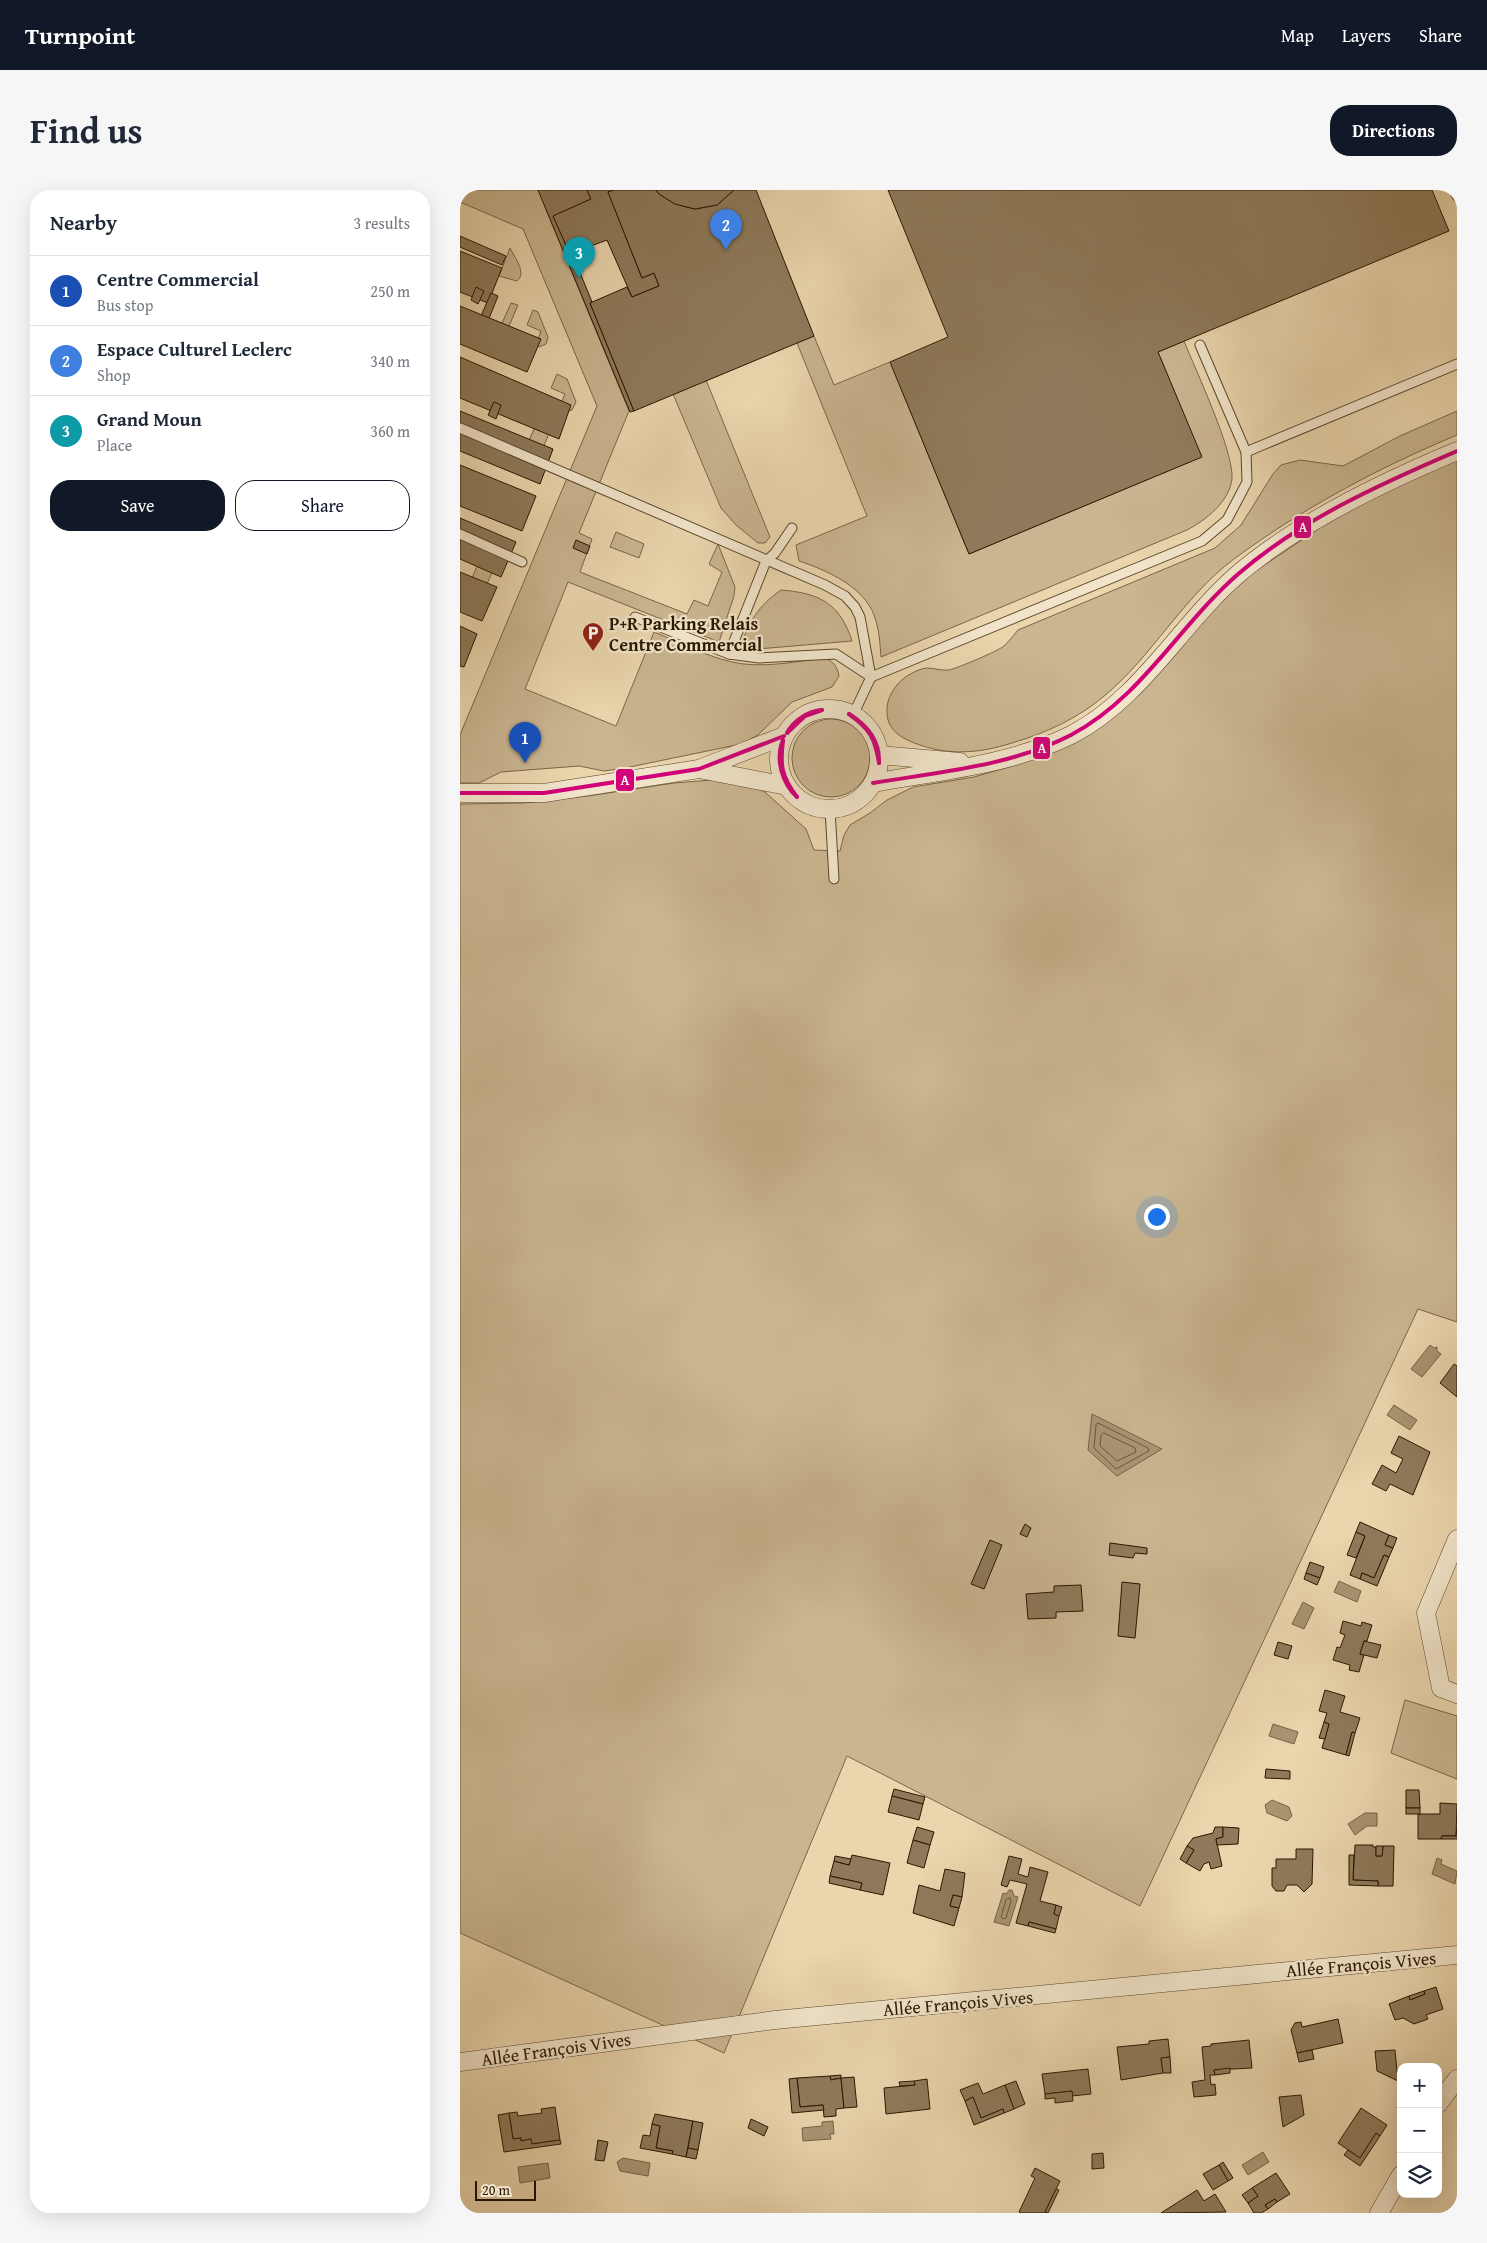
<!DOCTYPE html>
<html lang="en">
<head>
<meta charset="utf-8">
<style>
	body { margin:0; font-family:"Gentium Book Plus",serif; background:#f6f6f7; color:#1f2937 }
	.controls { position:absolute; right:15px; bottom:15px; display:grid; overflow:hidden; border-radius:10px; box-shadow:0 5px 20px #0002 }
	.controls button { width:45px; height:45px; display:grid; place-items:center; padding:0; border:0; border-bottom:1px solid #e0e1e3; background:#fff; color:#1f2937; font:25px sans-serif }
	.scale { position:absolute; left:15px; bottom:12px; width:61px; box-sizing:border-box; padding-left:5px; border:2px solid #2a1700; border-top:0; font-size:14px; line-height:18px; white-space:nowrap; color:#2a1700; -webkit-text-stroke:4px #f1e4ca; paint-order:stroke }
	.you { position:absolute; left:696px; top:1026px; width:18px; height:18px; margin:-12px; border:4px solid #fff; border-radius:50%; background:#1a73e8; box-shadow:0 0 0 8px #1a73e833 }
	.badge { display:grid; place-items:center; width:32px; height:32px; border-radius:50%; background:#111827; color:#fff; font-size:16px; font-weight:700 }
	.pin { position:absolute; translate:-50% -41px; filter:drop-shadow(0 1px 2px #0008) }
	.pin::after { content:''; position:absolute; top:26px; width:18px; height:15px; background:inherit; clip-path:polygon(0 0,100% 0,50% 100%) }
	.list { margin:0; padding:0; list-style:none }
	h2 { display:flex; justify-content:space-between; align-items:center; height:65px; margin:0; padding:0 20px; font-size:21px }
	h2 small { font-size:16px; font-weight:400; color:#747a83 }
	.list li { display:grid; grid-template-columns:32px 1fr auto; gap:15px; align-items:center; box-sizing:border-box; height:70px; padding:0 20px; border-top:1px solid #e0e1e3 }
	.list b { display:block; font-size:19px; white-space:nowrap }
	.list p { margin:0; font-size:16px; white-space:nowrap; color:#747a83 }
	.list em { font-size:16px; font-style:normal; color:#747a83 }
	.actions { display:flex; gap:10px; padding:15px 20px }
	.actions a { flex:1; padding:11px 0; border:1px solid #111827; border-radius:20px; text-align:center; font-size:18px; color:#111827 }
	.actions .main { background:#111827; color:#fff }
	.icon { flex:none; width:28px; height:28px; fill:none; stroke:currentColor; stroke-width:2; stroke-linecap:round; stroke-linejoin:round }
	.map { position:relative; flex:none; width:997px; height:2023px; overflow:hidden; border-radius:20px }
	header { display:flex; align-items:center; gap:30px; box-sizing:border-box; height:70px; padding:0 25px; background:#111827; color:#fff }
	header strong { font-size:24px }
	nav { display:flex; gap:28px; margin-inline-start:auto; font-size:18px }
	.intro { display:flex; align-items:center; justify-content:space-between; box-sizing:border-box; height:120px; padding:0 30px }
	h1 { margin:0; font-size:35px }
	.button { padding:12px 22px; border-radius:20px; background:#111827; color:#fff; font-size:18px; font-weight:700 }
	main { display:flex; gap:30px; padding:0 30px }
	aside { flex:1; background:#fff; border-radius:20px; box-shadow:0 5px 20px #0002 }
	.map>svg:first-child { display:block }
	.green { fill:#c9b590; stroke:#7a6648 }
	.water { fill:#a99472; stroke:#766244 }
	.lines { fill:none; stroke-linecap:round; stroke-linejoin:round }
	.shore { stroke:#6a5639; stroke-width:1 }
	.building { fill:#8e7a5a; stroke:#2a1700 }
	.service-casing { stroke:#5a462b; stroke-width:11 }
	.minor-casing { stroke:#5a462b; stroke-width:19 }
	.service { stroke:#f1e4ca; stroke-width:9 }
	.minor { stroke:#f1e4ca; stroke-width:18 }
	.bus-1-casing { stroke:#f1e4ca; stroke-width:8 }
	.bus-1 { stroke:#d20179; stroke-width:4 }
	.labels { text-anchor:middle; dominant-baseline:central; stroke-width:4.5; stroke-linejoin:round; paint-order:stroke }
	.poi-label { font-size:18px; font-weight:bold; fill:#2a1700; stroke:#f1e4ca; text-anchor:start }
	.street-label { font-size:18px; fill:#2a1700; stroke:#f1e4ca }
	.line-badge { stroke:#f1e4ca; stroke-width:2 }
	.badge-label { font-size:14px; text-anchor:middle; font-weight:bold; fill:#fff }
</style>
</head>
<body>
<header>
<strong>Turnpoint</strong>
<nav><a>Map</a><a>Layers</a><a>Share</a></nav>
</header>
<div class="intro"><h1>Find us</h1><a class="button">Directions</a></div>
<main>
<aside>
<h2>Nearby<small>3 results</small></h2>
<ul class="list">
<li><span class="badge" style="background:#1a4fb4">1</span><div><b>Centre Commercial</b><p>Bus stop</p></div><em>250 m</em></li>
<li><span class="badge" style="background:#3f7fe0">2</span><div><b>Espace Culturel Leclerc</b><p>Shop</p></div><em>340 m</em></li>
<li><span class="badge" style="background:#0f9aa8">3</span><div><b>Grand Moun</b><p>Place</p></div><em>360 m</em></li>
</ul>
<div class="actions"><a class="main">Save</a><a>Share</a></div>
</aside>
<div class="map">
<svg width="997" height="2023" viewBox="0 0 997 2023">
	<rect width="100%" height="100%" fill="#ead5ad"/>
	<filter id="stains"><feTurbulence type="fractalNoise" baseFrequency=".004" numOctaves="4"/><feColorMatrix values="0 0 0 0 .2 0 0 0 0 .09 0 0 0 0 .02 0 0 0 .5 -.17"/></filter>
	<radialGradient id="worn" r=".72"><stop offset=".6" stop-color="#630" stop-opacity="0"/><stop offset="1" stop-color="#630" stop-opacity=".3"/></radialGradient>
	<!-- green -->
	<g class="green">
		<path d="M 0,0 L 78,0 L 169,221 L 119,343 L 132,349 L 120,382 L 227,424 L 234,410 L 248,416 L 262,382 L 249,374 L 258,354 L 275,397 L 274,406 L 259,452 L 108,392 L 65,499 L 156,536 L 194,442 C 222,453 255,471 284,474 C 311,477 339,471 365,468 C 374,472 377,476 379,486 L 372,497 L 332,512 L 298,545 L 281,554 L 165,578 L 144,581 L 119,576 L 41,582 L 19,593 L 0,593 L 0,545 L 137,216 L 63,39 L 0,12 Z"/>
		<path d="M 50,58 C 55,68 67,83 57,91 L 39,86 Z"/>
		<polygon points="51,113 58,115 46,143 39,140"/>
		<polygon points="73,120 78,122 88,147 86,154 79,157 76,155 81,141 67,135"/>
		<path d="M 354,146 L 374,195 L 430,172 L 509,364 L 741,267 L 698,162 L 724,151 C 736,181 774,261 772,289 C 769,312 746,330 727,340 L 421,467 C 420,453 419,438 414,425 C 403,396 366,380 339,371 L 336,355 L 407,326 L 337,153 Z"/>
		<polygon points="97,184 107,189 116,212 112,220 108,221 99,218 105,204 91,198"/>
		<polygon points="246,190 310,347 305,353 298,353 276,335 261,318 213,204"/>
		<path d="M 997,221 L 997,245 C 918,278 843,318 774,369 C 723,407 692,467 643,507 C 618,528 586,543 555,552 C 528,561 501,565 474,559 C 458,555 433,548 428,530 C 425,517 428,506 437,495 C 443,487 457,479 467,478 C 474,478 482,481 489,480 C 498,478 538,461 544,456 C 549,451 554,445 558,440 L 755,358 L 781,335 L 813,284 L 821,275 L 840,270 L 883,276 L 940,246 Z"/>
		<polygon points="78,230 92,236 81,263 66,257"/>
		<polygon points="997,268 997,1132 958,1119 680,1716 387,1566 264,1863 0,1743 0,614 64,613 128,606 214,593 265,589 287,594 305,602 346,639 354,660 380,661 384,645 390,635 410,623 427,610 453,597 514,587 556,575 598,559 784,389 861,337 915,307"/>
		<polygon points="156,342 184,354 179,368 150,357"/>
		<polygon points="21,367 36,373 24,401 9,395"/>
		<path d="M 321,400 C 359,403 380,413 392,451 L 298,459 L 280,457 C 290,431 297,417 321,400 Z"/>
		<circle cx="371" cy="568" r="39"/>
		<polygon points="945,1510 997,1526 997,1589 931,1563"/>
	</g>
	<!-- water -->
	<g class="water">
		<polygon points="970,1155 974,1158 977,1157 977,1161 981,1164 962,1187 951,1179"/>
		<polygon points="934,1215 957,1230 950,1240 927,1225"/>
		<polygon points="632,1224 702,1259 657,1286 628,1260"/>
		<polygon points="879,1391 901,1401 897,1412 874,1402"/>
		<polygon points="843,1412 854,1418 844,1439 832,1434"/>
		<polygon points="813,1534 838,1542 834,1554 809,1546"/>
		<polygon points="812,1610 829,1617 832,1626 827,1631 807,1623 805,1615"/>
		<polygon points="905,1623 917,1623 917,1636 907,1636 895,1645 888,1634"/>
		<polygon points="977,1668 982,1670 981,1674 997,1681 995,1694 972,1684"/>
		<polygon points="549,1700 552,1700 554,1706 558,1707 549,1736 534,1732 543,1703 546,1704"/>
		<polygon points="373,1931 374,1944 370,1944 371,1949 343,1951 342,1938 362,1936 362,1932"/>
		<polygon points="803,1962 809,1972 788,1985 782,1975"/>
		<polygon points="163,1968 190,1973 188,1986 160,1981 157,1972"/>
		<polygon points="88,1973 90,1988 60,1993 58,1977"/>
	</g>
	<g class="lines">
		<!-- shore -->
		<g class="shore">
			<polygon points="638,1233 688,1258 689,1261 656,1279 634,1258 636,1235"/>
			<polygon points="644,1243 675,1258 676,1262 657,1271 640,1256 641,1245"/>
			<polygon points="550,1708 551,1711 546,1728 543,1729 541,1727 546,1710"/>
		</g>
	</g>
	<!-- building -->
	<g class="building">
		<polygon points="78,0 127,0 131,9 93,26 110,64 112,63 132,112 130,113 174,221 170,222"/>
		<polygon points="127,0 154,0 148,2 182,88 194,83 199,96 172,107 147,50 110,64 93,26 131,9"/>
		<polygon points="154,0 196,0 199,4 215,14 235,19 257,15 274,0 296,0 354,146 174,221 130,113 167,97 172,107 199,96 194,83 182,88 148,2"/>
		<polygon points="196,0 274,0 257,15 235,19 215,14 199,4"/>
		<polygon points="428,0 972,0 989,41 698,162 742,267 509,364 430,172 488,147"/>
		<polygon points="0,46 46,66 42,75 0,57"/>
		<polygon points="0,61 42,78 28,113 0,102"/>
		<polygon points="16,97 24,101 18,114 11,110"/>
		<polygon points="31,103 38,106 28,131 20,128"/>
		<polygon points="0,116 81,149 67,182 0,154"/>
		<polygon points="0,167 111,215 99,249 0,208"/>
		<polygon points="34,212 41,215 36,229 28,225"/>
		<polygon points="0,221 93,259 80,294 0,261"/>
		<polygon points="0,275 76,306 62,341 0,316"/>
		<polygon points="0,328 56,352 41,387 0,369"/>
		<polygon points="116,350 130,356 127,364 113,358"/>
		<polygon points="0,382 37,397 22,431 0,422"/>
		<polygon points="0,436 17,444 4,477 0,476"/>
		<polygon points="994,1174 997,1176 997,1207 980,1193"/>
		<polygon points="939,1246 970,1262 953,1305 930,1294 926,1301 912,1294 922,1275 936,1283 943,1269 931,1263"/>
		<polygon points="900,1332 929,1345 925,1355 933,1358 929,1367 924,1365 914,1388 902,1383 900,1389 890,1385 905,1346 896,1342"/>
		<polygon points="565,1334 571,1338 567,1347 560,1344"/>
		<polygon points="896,1342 905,1346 896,1368 887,1365"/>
		<polygon points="929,1345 937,1348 933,1358 925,1355"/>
		<polygon points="530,1350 542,1355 524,1399 511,1394"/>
		<polygon points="650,1353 687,1358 687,1364 675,1363 673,1368 649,1365"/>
		<polygon points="924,1365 929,1367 917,1396 900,1389 902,1383 914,1388"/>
		<polygon points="850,1372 864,1377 860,1388 846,1383"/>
		<polygon points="846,1383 860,1388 857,1395 844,1389"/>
		<polygon points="662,1392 680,1394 675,1448 658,1446"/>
		<polygon points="621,1395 623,1421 596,1422 596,1428 568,1429 566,1404 594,1402 594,1396"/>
		<polygon points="883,1431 901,1436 902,1432 912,1435 907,1451 904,1451 900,1464 904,1465 899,1482 889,1480 890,1475 873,1470 877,1457 880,1458 885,1445 880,1443"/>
		<polygon points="904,1451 921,1455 917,1468 900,1464"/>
		<polygon points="818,1452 832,1456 828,1469 814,1465"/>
		<polygon points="865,1500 885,1506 880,1522 900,1528 895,1543 892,1542 886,1565 862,1558 869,1534 864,1532 867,1523 859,1521"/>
		<polygon points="864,1532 869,1534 865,1549 859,1548"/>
		<polygon points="892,1542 895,1543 889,1566 886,1565"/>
		<polygon points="806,1579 830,1581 830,1589 805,1588"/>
		<polygon points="434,1599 465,1607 463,1614 432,1606"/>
		<polygon points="946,1600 959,1600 960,1618 946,1618"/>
		<polygon points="432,1606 463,1614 459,1630 428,1622"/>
		<polygon points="980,1613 997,1614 996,1646 982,1646 981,1649 958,1649 958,1624 980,1624"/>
		<rect x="946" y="1618" width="14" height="6"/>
		<polygon points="457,1637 474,1642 470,1655 453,1650"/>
		<polygon points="755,1637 763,1637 763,1647 756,1649 762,1676 751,1679 749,1672 744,1674 740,1681 726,1673 734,1660 727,1656 733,1648 753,1643"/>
		<polygon points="763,1637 779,1638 778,1654 757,1655 756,1649 763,1647"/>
		<polygon points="997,1637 997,1649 981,1649 982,1646 996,1646"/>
		<polygon points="453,1650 470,1655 464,1678 447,1673"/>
		<polygon points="895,1655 913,1655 913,1657 916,1657 916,1666 922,1666 923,1656 934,1656 933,1696 918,1696 918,1691 893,1690"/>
		<polygon points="727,1656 734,1660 726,1673 720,1669"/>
		<polygon points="916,1656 923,1656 922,1666 916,1666"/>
		<polygon points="836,1659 853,1659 852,1694 844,1702 837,1695 827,1695 824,1701 816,1701 812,1696 812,1678 816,1678 816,1669 836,1669"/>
		<polygon points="392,1665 430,1673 423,1705 400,1700 402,1693 370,1686 374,1671 389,1675"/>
		<polygon points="889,1665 894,1665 893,1690 918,1691 918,1696 889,1695"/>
		<polygon points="375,1666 391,1669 389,1675 374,1671"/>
		<polygon points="549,1666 562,1669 558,1684 568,1687 570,1677 588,1682 580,1711 596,1715 594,1724 599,1726 596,1739 569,1732 568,1736 556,1733 567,1694 550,1690 547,1697 541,1695"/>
		<polygon points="485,1679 505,1683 502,1707 493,1705 490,1716 499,1718 494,1736 453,1723 459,1695 480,1701"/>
		<polygon points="370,1686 402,1693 400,1700 369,1693"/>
		<polygon points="493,1705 502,1707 499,1718 490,1716"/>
		<polygon points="596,1715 602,1717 599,1726 594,1724"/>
		<polygon points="569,1732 596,1739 595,1743 568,1736"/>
		<polygon points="976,1797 983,1819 966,1825 968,1829 954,1834 943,1828 935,1830 929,1814 949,1806 950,1810 965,1804 964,1801"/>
		<polygon points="964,1801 965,1804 950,1810 949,1806"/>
		<polygon points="878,1829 883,1853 837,1863 831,1840 835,1833 841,1832 842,1837"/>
		<polygon points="708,1849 710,1867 701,1868 703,1883 661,1890 657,1857 689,1854 689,1851"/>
		<polygon points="789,1850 792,1878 754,1880 755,1885 750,1885 751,1895 755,1894 756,1905 734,1907 732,1892 745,1890 742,1857 751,1856 751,1854"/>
		<polygon points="852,1860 854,1869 839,1872 837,1863"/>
		<polygon points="935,1860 938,1891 917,1881 915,1861"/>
		<polygon points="710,1867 711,1883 703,1883 701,1868"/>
		<polygon points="770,1878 770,1883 755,1885 754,1880"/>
		<polygon points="628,1879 631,1904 612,1906 612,1901 585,1904 582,1884"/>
		<polygon points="381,1885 381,1888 371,1890 370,1886"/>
		<polygon points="370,1886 371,1890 381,1888 384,1918 376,1919 376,1926 364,1927 363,1915 340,1917 337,1888"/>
		<polygon points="394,1887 397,1917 384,1918 381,1888"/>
		<polygon points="337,1888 340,1917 363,1915 364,1920 332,1923 329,1889"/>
		<polygon points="467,1889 470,1919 426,1924 424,1898 455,1895 454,1891"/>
		<polygon points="454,1891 455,1895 440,1896 439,1892"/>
		<polygon points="556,1891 565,1914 554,1919 545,1895"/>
		<polygon points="518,1893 523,1904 545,1895 554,1919 544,1923 543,1919 521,1928 513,1907 505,1911 500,1900"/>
		<polygon points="612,1901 613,1911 595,1913 595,1908 585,1909 585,1904"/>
		<polygon points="841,1905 844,1925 823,1937 819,1907"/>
		<polygon points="513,1907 521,1928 543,1919 544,1923 514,1935 505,1911"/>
		<polygon points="95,1917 100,1950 72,1954 71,1949 61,1951 61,1948 53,1949 49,1923 57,1922 58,1926 82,1923 81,1919"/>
		<polygon points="901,1918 927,1935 920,1946 916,1943 900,1968 878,1953"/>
		<polygon points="49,1923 53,1949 61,1948 61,1951 71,1949 72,1954 100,1950 101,1954 44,1962 38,1925"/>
		<polygon points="195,1924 233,1931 226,1967 212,1964 213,1961 196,1958 200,1936 192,1934"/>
		<polygon points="291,1929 308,1937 304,1946 288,1938"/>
		<polygon points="233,1931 243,1933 238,1960 228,1958"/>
		<polygon points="192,1934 200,1936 196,1958 213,1961 212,1964 180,1958 183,1945 190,1946"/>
		<polygon points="916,1943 920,1946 900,1976 884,1965 888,1960 900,1968"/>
		<polygon points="138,1950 148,1952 144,1971 135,1970"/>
		<polygon points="228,1958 238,1960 236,1969 226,1967"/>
		<polygon points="643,1963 644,1978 632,1979 632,1964"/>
		<polygon points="763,1972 773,1988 768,1991 759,1975"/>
		<polygon points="759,1975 768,1991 753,2000 743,1984"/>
		<polygon points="575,1978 600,1991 585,2022 588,2023 561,2023 559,2022 575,1988 571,1986"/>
		<polygon points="816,1983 830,2004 817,2012 815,2009 805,2015 808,2019 801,2023 794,2023 788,2013 798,2006 792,1998"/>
		<polygon points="792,1998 798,2006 788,2013 782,2005"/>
		<polygon points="596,1999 599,2000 588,2023 585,2022"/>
		<polygon points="737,2000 744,2011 755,2004 766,2022 701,2023"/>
		<polygon points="815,2009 817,2012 808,2019 805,2015"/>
	</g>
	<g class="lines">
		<!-- service casing -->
		<g class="service-casing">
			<g id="service">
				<polyline points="994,0 997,6"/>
				<polyline points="0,238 365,395 385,406 395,417 400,427 411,487 393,525"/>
				<polyline points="786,262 997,174"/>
				<polyline points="0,344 62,372"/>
				<polyline points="175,427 269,464 299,468 376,464 411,487"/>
				<polyline points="269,464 306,371 315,363 332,338"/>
				<polyline points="411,487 742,351 767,330 787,292 786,262 740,155"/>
				<polyline points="370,619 374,689"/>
			</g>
		</g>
		<!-- minor casing -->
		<g class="minor-casing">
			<g id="minor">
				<circle cx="369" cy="569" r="50"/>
				<polyline points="419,565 500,572"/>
				<polyline points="239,579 327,596"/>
				<path d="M 413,593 C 479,581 550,575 611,545 C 681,509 719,436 777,385 C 836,334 925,291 997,261"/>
				<polyline points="0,603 84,603 239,579 324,546"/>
				<polyline points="997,1349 966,1423 981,1498 997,1504"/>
				<polyline points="0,1872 315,1830 997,1765"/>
				<polyline points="978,1914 997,1889"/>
				<polyline points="919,2023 941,1985"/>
			</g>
		</g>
		<!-- service -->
		<use href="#service" class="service"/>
		<!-- minor -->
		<use href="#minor" class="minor"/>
		<!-- bus-1 casing -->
		<g class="bus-1-casing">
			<g id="bus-1">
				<path d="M 389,524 C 407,535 420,550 419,573"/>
				<path d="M 389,524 C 410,539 415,548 419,573"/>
				<path d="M 327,543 C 333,531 348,521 362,520"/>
				<polyline points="327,543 345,526 362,520"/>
				<path d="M 323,550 C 320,575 321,586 337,607"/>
				<path d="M 323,550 C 315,569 322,593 337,607"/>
				<path d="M 413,593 C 479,582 551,576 611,545 C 681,508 719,436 777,385 C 840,330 920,294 997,261"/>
				<polyline points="0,603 84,603 239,579 324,546"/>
			</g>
		</g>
		<!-- bus-1 -->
		<use href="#bus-1" class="bus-1"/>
	</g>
	<!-- icons -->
	<defs>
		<g id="parking-pin" transform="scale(1.125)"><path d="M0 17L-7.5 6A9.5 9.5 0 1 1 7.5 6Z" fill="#8f2418" stroke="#f1e4ca"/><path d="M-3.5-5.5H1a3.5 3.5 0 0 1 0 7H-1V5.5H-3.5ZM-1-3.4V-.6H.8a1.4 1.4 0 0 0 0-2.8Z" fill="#fff"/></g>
	</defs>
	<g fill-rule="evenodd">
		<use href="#parking-pin" x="133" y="443"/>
	</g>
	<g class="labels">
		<!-- poi labels -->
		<g class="poi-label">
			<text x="149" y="433">P+R Parking Relais<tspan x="149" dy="21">Centre Commercial</tspan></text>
		</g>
		<!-- street labels -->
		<g class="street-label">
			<text transform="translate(901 1774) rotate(-5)">Allée François Vives</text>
			<text transform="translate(498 1813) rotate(-5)">Allée François Vives</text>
			<text transform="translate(96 1859) rotate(-8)">Allée François Vives</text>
		</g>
	</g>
	<g class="line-badge">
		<rect x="833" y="325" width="19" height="24" rx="5" fill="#d20179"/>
		<rect x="572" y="546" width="19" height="24" rx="5" fill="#d20179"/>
		<rect x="155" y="578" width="20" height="24" rx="5" fill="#d20179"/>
	</g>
	<g class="badge-label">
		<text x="843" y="342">A</text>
		<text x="582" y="563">A</text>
		<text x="165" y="595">A</text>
	</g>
	<rect width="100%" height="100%" filter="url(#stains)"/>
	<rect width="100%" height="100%" fill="url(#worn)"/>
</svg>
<div class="controls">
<button>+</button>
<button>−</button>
<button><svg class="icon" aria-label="layers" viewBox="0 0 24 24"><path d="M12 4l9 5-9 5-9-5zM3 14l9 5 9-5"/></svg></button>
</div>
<div class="scale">20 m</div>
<div class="you"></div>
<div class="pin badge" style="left:65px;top:573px;background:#1a4fb4">1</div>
<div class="pin badge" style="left:266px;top:60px;background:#3f7fe0">2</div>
<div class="pin badge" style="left:119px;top:88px;background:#0f9aa8">3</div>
</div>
</main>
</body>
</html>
